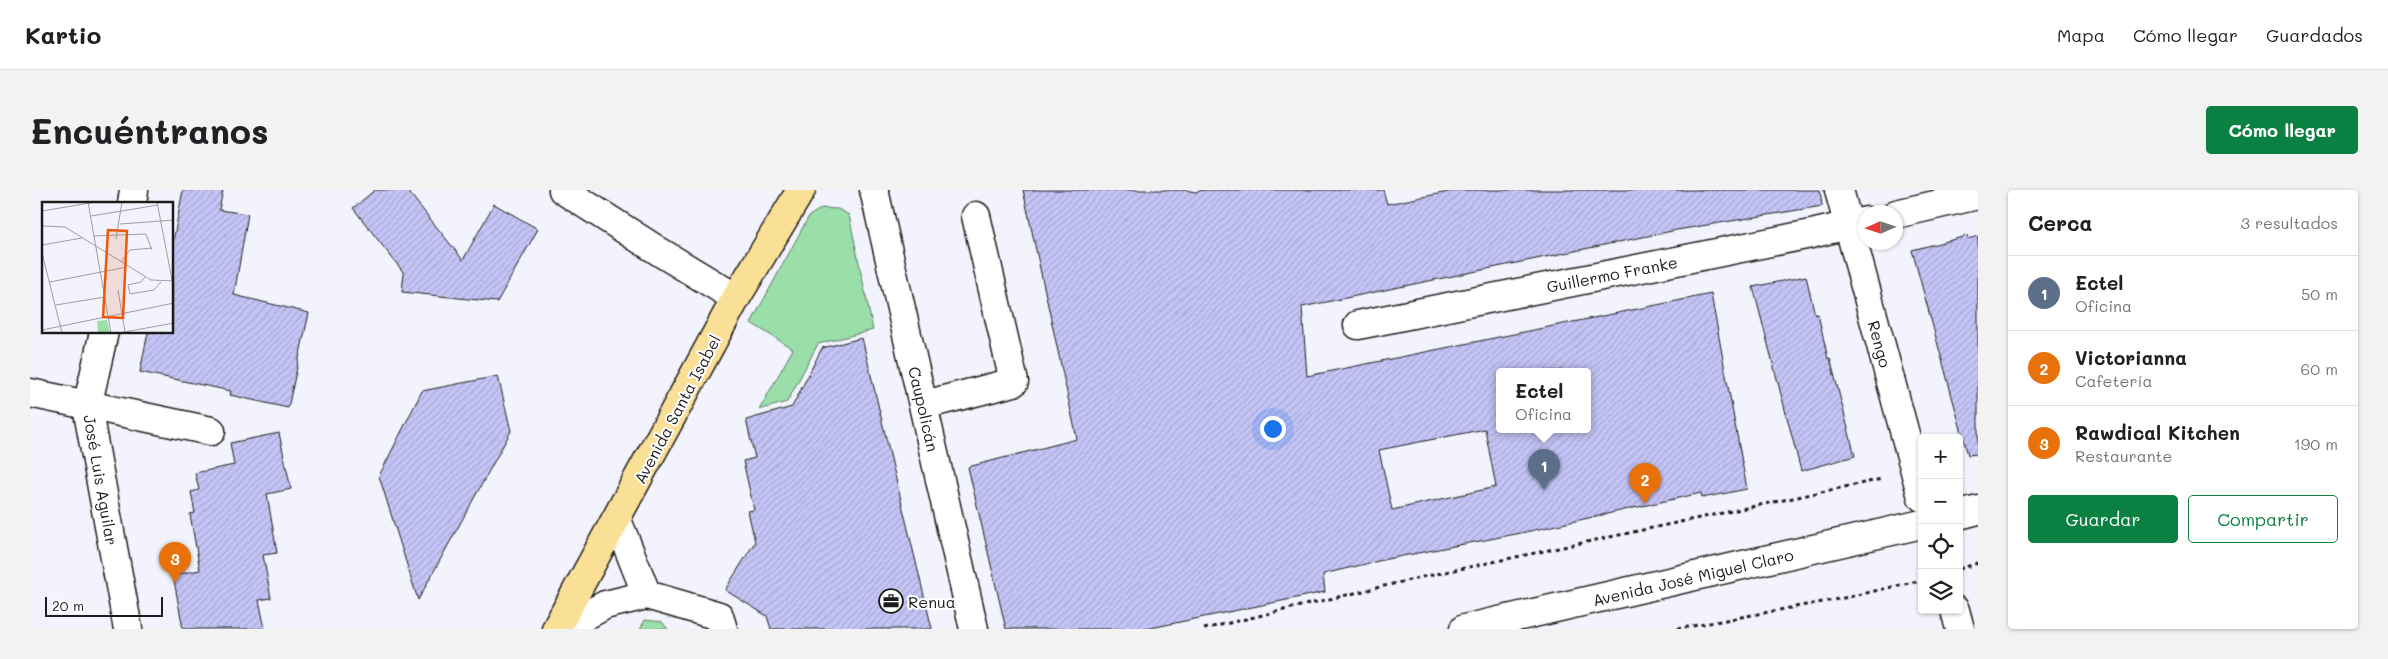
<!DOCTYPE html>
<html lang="es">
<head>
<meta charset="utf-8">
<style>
	body { margin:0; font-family:Mali,sans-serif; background:#f2f2f2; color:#202124 }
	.controls { position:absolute; right:15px; bottom:15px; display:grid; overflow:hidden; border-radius:5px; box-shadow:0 1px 4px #0004 }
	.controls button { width:45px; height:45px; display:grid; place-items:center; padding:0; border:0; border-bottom:1px solid #e0e0e0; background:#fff; color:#202124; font:25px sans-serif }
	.compass { position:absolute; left:1828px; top:15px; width:45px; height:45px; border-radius:50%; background:#fff; box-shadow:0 1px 4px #0004; rotate:267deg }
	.scale { position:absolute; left:15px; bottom:12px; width:118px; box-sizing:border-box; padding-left:5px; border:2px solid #1c1c1c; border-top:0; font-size:14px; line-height:18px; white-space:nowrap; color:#1c1c1c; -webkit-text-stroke:4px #fff; paint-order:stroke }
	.you { position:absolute; left:1242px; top:238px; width:18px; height:18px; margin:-12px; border:4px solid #fff; border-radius:50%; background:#1a73e8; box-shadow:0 0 0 8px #1a73e833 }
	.badge { display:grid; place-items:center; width:32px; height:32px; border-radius:50%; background:#0b8043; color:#fff; font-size:16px; font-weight:700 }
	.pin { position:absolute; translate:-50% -41px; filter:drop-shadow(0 1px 2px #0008) }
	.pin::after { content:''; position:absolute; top:26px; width:18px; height:15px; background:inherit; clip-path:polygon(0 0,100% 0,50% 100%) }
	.popup { position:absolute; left:1466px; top:178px; width:95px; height:65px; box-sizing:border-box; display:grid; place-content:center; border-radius:5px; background:#fff; filter:drop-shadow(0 1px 4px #0005); font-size:16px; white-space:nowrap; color:#757577 }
	.popup b { font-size:19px; color:#202124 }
	.popup::after { content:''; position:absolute; left:50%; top:100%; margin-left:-10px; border:10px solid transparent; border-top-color:#fff }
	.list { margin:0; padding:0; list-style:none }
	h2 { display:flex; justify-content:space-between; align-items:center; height:65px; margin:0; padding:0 20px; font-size:21px }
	h2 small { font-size:16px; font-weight:400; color:#757577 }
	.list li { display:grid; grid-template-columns:32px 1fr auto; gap:15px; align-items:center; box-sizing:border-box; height:75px; padding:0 20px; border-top:1px solid #e0e0e0 }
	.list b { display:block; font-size:19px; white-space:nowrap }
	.list p { margin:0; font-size:16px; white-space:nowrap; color:#757577 }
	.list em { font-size:16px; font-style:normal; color:#757577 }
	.actions { display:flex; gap:10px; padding:15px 20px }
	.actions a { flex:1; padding:11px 0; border:1px solid #0b8043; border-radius:5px; text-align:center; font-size:18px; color:#0b8043 }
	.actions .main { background:#0b8043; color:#fff }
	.icon { flex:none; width:28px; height:28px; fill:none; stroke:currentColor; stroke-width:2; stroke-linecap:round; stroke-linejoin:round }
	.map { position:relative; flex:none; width:1948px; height:439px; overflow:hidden; border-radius:5px }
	header { display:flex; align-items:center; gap:30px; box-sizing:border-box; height:70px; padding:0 25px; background:#fff; border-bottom:1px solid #e0e0e0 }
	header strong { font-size:24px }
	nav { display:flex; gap:28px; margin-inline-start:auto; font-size:18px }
	.intro { display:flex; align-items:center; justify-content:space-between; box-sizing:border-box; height:120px; padding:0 30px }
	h1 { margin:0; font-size:35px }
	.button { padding:12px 22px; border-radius:5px; background:#0b8043; color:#fff; font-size:18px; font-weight:700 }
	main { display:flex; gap:30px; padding:0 30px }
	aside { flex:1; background:#fff; border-radius:5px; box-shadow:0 1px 4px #0004 }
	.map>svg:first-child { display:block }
	.grass { fill:#9adeaa; stroke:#5b7d63 }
	.building { fill:url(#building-hatch); stroke:#1c1c1c; fill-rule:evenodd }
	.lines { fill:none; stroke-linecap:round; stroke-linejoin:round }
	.minor-casing { stroke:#1c1c1c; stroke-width:31 }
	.major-casing { stroke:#1c1c1c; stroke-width:31 }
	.path { stroke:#1c1c1c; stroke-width:3; stroke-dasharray:4 4; stroke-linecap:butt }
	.minor { stroke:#fff; stroke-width:28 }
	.major { stroke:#fadf96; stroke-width:28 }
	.labels { text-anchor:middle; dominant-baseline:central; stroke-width:4; stroke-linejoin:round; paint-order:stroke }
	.street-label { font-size:16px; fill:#1c1c1c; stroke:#fff }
	.poi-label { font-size:16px; fill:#1c1c1c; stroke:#fff; text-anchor:start }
	.inset-road { fill:none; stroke:#9d9da3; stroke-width:1 }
	.view { fill:#e8590c; fill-opacity:0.15; stroke:#e8590c; stroke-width:2.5 }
	.inset-edge { fill:none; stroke:#1c1c1c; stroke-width:2.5 }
</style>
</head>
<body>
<header>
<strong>Kartio</strong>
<nav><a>Mapa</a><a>Cómo llegar</a><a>Guardados</a></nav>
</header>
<div class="intro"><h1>Encuéntranos</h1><a class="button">Cómo llegar</a></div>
<main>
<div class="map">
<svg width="1948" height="439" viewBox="0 0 1948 439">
	<defs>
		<pattern id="building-hatch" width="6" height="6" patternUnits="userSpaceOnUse" patternTransform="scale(1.25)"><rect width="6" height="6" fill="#c4c4f6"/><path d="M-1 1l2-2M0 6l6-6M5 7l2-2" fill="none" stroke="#a8a8d2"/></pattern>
	</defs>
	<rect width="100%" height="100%" fill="#f3f3fd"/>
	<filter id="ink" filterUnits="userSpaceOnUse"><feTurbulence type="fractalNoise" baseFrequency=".02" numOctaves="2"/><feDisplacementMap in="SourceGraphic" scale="10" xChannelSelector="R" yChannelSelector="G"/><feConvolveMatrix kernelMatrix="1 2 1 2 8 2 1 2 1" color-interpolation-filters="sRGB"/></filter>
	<g filter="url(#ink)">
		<!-- grass -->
		<g class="grass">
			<polygon points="792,18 808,19 819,25 843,140 788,154 757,212 729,220 763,159 721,133 779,26"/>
			<polygon points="615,430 632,432 638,439 610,439"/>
		</g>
		<!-- building -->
		<g class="building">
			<polygon points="153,0 193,0 189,20 218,24 204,105 279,123 258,218 200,205 201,201 110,182 118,142 142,142 142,57"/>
			<polygon points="345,0 377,0 433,70 464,14 508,39 467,112 372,102 374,83 323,18"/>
			<path d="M 993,0 L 1156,0 L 1165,2 L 1174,0 L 1353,0 L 1357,14 L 1428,0 L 1790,0 L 1792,16 L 1647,40 L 1272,117 L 1277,186 L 1681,104 L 1717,299 L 1672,308 L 1671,303 L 1491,343 L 1357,369 L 1293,384 L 1295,402 L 1116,439 L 976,439 L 938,277 L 1047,249 ZM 1470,181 L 1558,181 L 1558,239 L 1470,239 ZM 1455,239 L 1466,297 L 1362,320 L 1349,260 Z"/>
			<polygon points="1937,46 1938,49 1948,46 1948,264 1938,265 1882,60"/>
			<polygon points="1776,86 1785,125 1788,124 1798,169 1800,168 1825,266 1771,281 1723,97"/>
			<polygon points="832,148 902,439 741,439 737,426 695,400 725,352 718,321 724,320 713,271 725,268 716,230 762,217 792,158"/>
			<polygon points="468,186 481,241 388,410 349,286 392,201"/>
			<polygon points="249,243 261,299 237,304 247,363 233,365 241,408 229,410 235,439 153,439 143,385 170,380 160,324 165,323 161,302 169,300 165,283 204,275 200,253"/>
		</g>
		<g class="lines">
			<!-- minor casing -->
			<g class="minor-casing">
				<g id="minor">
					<polyline points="533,0 630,62 706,108"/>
					<polyline points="844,0 944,439"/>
					<polyline points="1809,0 1892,307"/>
					<polyline points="102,14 104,0"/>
					<polyline points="1866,24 1948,5"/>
					<polyline points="1328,135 1781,44 1836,31"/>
					<polyline points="74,142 57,217 98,439"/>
					<polyline points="0,203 181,241"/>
					<polyline points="894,215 984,192 946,26"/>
					<polyline points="1929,325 1948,320"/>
					<polyline points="587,330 617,405"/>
					<polyline points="1925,420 1930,439"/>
					<polyline points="531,439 575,415 617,405 689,426 693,439"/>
					<polyline points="1434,439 1892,334"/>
				</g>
			</g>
			<!-- major casing -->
			<g class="major-casing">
				<polyline id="major" points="526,439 706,108 771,0"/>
			</g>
			<!-- path -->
			<g class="path">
				<polyline points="1929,379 1948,373"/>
				<polyline points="1174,439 1392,387 1852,289"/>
				<polyline points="1647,439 1819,407 1892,390"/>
			</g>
			<!-- minor -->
			<use href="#minor" class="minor"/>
			<!-- major -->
			<use href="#major" class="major"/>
		</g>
	</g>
	<!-- icons -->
	<defs>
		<g id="office-ring" transform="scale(1.25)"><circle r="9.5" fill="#fff" stroke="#1c1c1c" stroke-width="1.5"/><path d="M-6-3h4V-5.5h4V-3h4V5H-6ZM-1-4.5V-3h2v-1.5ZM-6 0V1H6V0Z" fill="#1c1c1c"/></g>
	</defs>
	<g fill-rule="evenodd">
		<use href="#office-ring" x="861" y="411"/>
	</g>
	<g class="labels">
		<!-- street labels -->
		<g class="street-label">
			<text transform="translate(1582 84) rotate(-11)">Guillermo Franke</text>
			<text transform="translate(1850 154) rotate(75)">Rengo</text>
			<text transform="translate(647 219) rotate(-62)">Avenida Santa Isabel</text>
			<text transform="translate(894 219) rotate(77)">Caupolicán</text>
			<text transform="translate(71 290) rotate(80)">José Luis Aguilar</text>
			<text transform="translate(1663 387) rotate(-13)">Avenida José Miguel Claro</text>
		</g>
		<!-- poi labels -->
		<g class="poi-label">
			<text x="878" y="411">Renua</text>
		</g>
	</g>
	<!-- overview -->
	<g transform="translate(12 12)">
		<rect width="131" height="131" fill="#f3f3fd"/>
		<path d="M 65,118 L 68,131 L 56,131 L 55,119 Z" fill="#9adeaa"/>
		<path class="inset-road" d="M 46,0 L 69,131M 115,0 L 132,88M 0,9 L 54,0M 49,14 L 116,3M 78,22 L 132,18M 0,24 L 23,25 L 109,78 L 132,79M 52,34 L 104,32 L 110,48M 74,37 L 80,0M 0,43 L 40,36M 0,51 L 20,131M 79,60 L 88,48 L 110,46M 103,75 L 99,80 L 86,83 L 88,92 L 112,88 L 119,80M 8,80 L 85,65M 76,88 L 83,130M 14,103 L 63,95M 0,128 L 132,101M 77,131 L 132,121"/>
		<path class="view" d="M 66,28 L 85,29 L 81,116 L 61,115 Z"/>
		<rect width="131" height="131" class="inset-edge"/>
	</g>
</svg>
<div class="controls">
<button>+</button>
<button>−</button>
<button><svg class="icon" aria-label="locate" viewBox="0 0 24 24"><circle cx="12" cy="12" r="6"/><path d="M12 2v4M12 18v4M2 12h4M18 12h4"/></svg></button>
<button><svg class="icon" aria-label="layers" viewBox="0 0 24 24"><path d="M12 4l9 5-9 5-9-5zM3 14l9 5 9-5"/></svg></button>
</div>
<svg class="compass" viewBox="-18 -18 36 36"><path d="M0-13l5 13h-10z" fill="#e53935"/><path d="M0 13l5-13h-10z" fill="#757577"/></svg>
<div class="scale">20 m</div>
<div class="you"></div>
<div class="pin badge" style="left:1514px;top:300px;background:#5c6f8a">1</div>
<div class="popup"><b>Ectel</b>Oficina</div>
<div class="pin badge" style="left:1615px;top:314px;background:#e8710a">2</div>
<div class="pin badge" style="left:145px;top:393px;background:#e8710a">3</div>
</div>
<aside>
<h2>Cerca<small>3 resultados</small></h2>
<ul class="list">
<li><span class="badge" style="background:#5c6f8a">1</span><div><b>Ectel</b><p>Oficina</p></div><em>50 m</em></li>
<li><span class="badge" style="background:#e8710a">2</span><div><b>Victorianna</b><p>Cafetería</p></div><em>60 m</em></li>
<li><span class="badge" style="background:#e8710a">3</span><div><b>Rawdical Kitchen</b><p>Restaurante</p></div><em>190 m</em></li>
</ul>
<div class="actions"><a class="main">Guardar</a><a>Compartir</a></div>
</aside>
</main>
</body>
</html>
